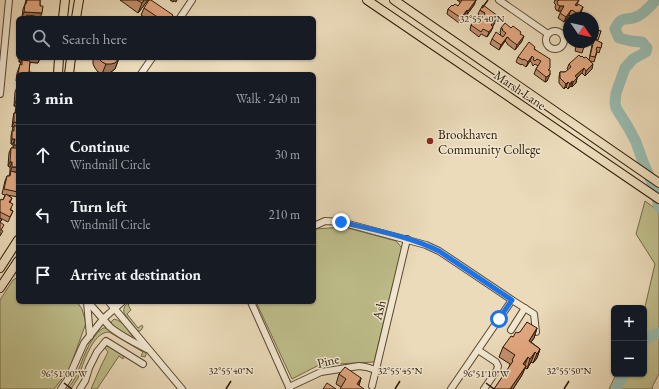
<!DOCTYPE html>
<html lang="en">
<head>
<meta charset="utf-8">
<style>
	body { margin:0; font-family:"EB Garamond",serif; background:#242831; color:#f1f3f6 }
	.controls { position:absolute; right:12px; bottom:12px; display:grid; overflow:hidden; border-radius:6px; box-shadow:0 1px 3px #0004 }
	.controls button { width:36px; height:36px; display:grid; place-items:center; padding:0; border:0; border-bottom:1px solid #363941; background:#171b24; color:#f1f3f6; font:20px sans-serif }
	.compass { position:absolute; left:563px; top:12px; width:36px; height:36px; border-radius:50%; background:#171b24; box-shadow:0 1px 3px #0004; rotate:124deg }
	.stop { position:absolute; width:12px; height:12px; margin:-9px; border:3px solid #1a73e8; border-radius:50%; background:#fff }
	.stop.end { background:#1a73e8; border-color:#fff; box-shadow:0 1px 4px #0008 }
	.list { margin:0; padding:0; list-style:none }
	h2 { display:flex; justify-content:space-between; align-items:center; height:52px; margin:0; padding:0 16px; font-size:17px }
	h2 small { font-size:13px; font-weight:400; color:#9ea1a6 }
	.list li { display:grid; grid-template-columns:26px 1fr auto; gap:12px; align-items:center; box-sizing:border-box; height:60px; padding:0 16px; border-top:1px solid #363941 }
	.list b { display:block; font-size:15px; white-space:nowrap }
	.list p { margin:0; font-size:13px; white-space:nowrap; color:#9ea1a6 }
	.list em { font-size:13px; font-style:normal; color:#9ea1a6 }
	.icon { flex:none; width:22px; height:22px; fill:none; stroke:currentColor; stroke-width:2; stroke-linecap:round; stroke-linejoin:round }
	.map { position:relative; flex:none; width:659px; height:389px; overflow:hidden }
	.search { position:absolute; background:#171b24; box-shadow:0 1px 3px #0004; left:16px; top:16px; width:300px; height:44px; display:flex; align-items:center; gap:10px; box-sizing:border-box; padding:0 14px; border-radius:6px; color:#9ea1a6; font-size:15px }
	.panel { position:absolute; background:#171b24; box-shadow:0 1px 3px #0004; left:16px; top:72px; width:300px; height:232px; border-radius:6px }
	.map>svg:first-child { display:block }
	.green { fill:#bebe8b; stroke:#746a48 }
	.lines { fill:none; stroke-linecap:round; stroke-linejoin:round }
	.river { stroke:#98bbb0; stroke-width:11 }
	.minor-casing { stroke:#5a4732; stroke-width:8 }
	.major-casing { stroke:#2a1604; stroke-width:10 }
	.minor { stroke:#f2e8d2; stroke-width:6 }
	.major { stroke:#ebdbba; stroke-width:8 }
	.wall { fill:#c3906f; stroke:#2a1604 }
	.shaded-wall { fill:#9f765a; stroke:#2a1604 }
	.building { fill:#e3a881; stroke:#2a1604 }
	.route { stroke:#1a73e8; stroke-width:5 }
	.ticks { fill:none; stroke:#2a1604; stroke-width:1.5 }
	.poi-dot { fill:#8f2418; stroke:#f2e8d2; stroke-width:1.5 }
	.labels { text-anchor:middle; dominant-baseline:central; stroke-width:3; stroke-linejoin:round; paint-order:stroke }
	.street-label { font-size:13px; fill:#2a1604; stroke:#f2e8d2 }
	.poi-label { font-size:13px; fill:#2a1604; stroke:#f2e8d2; text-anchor:start }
	.ticks-label { font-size:10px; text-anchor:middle; fill:#2a1604; stroke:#f2e8d2; stroke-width:3; stroke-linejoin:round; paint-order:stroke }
</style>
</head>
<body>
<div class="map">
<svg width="659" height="389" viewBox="0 0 659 389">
	<rect width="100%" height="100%" fill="#ebdbba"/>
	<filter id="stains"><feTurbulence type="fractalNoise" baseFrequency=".005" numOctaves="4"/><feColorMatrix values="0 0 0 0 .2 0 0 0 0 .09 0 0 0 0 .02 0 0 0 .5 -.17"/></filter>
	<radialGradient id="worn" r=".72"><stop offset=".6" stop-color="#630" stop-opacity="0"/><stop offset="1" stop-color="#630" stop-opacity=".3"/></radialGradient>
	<!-- green -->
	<g class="green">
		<polygon points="645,201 659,211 659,374 652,387 653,389 609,389 616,374 644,374 644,311 655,264 636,234"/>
		<polygon points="344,227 396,241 402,248 374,362 319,365 292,379 256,302 314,302 314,231 316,229"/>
		<polygon points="18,277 18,302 77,302 82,309 86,323 69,370 54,389 0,389 0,300 13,280"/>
		<path d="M 129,302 L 131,302 L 128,305 L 131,310 L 127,314 L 138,328 L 142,325 L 143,327 L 141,330 L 140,331 L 137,331 L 124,313 C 123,308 125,305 129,302 Z"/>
		<path d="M 114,319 C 124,321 130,333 135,341 L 112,326 L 111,322 Z"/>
		<path d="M 103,328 L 107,328 L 146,353 L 146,355 L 145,357 L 141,356 L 143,352 L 109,332 C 92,332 83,365 78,378 C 76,382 73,385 71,389 L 67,389 C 70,386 73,382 75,378 C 82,363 88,338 103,328 Z"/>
		<path d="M 107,346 C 112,347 121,352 124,357 L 123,359 L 119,356 L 97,389 L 91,389 L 101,366 L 108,352 L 105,348 Z"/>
	</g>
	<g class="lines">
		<!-- river -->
		<g class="river">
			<path d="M 656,0 C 650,6 644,14 636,17 C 626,21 621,15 615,29 L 619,38 L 631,41 L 642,42 L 647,48 L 646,52 L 633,59 L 625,68 L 616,93 L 615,102 L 616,108 L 628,127 L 636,142 L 643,162 L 654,187 L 659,207"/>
			<polyline points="644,341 651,336 659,333"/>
			<polyline points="616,389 624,374"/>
		</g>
		<!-- minor casing -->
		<g class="minor-casing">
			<g id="minor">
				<polyline points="499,0 548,34"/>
				<polyline points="180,18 192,0"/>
				<circle cx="555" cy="40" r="9"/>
				<polyline points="141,74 152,58"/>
				<polyline points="0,94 9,0"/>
				<polyline points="314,226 325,221 341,222 426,245 439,251 512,300 451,389"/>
				<polyline points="512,300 534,314 536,332"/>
				<polyline points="87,302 90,336"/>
				<path d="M 88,302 L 110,327 C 121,336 135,343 147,349"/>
				<polyline points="109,302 182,389"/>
				<polyline points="251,302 289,387"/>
				<polyline points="511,330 525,308"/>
				<polyline points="478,350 496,362 498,366 497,370 484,389"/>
				<polyline points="372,386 407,239"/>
				<polyline points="61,389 68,379 84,343 103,319 122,302"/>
				<polyline points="80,389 85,381 89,368 97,352 106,341 143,364"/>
				<polyline points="290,389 289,387 321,372 359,366 366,367 376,370"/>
			</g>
		</g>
		<!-- major casing -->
		<g class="major-casing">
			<g id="major">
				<polyline points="367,0 659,199"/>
				<polyline points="394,0 659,183"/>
				<polyline points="63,18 65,0"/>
				<polyline points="76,18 79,0"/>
				<polyline points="58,74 59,58"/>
				<polyline points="69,74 71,58"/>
				<polyline points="0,268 18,240"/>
				<polyline points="0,288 18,261"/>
			</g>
		</g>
		<!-- minor -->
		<use href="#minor" class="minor"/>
		<!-- major -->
		<use href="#major" class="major"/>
	</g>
	<!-- wall -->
	<g class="wall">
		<polygon points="26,0 40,0 40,18 26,18 26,17 22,17 23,9 25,4"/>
		<polygon points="120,0 148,0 138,13"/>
		<polygon points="170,0 177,0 176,2 174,1 173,2"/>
		<polygon points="457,0 476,0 474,5 466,16 465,15 459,23 447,14 448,9 453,6 458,6 460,4 460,2"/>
		<polygon points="555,0 579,0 576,6 583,7 581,12 577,18 575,18 571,15 570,16 569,15 564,22 558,18 561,11 558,11 556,10 555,7 556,5 554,3"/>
		<polygon points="144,8 172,18 146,18 141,15"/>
		<polygon points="480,10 496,21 493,26 491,31 487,37 481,34 479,37 470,30 471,25 479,23 482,18 478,14"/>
		<polygon points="501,28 511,28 520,34 522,41 515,50 507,44 507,43 505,41 499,50 490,44 492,39 500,35 501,34 500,33"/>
		<polygon points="593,29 601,31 597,41 602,43 599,53 597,52 594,62 590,61 592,69 585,76 582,73 577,78 576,83 572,87 571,86 568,89 566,87 564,89 559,83 559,77 560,72 565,72 568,70 567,69 569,64 581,57 589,60 592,45 585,44 582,53 575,51 576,46 577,42 593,42"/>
		<polygon points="535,49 549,70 550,74 547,81 545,82 534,74 536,69 538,66 535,64 533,66 532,64 532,63 530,61 526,67 522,64 521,65 516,62 518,57"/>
		<polygon points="19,58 40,58 38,63 30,62 29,72 18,74 18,83 17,83 17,81 16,81 17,73 21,62 19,62"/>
		<polygon points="93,58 119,58 115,69 111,72 107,74 102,74 98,72 95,68 93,64"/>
		<polygon points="18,86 18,172 17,178 18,179 18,197 7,195 12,198 10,203 11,210 13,211 8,222 0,218 0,201 3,200 5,195 2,194 5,181 7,176 9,176 10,172 10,167 8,166 9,153 11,148 13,148 13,144 11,144 11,136 13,127 12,127 13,118 14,113 15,113 16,106 14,106 15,92 17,87 18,87"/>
		<polygon points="537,328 534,338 531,342 540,349 537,358 533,363 531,362 527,369 525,368 522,375 513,389 494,389 509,368 510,364 499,357 503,347 513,337 518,333"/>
		<polygon points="339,374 361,378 359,386 341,387 336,384"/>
	</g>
	<!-- shaded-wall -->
	<g class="shaded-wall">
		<polygon points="144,0 148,0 138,13 142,3"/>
		<polygon points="476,0 474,5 466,16 468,11"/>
		<polygon points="560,6 564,6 562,11 558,11"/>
		<polygon points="583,7 581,12 578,17 576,18 578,14"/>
		<polygon points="467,10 465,15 459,23 461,18"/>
		<polygon points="571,10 569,15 564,22 566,17"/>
		<polygon points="24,12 42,13 40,18 27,17 27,15 26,17 22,17"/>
		<polygon points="498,16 496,21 490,30 491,25"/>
		<polygon points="493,27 491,31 487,37 489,32"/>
		<polygon points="524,36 522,41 515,50 517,45"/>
		<polygon points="507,37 505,41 499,50 501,45"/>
		<polygon points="532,56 530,61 526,67 528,62"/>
		<polygon points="21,58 40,58 38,63 22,62 22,60 21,62 19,62"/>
		<polygon points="119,58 115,69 111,72 107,74 102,74 106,64"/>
		<polygon points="593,64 592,69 585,76 586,71"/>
		<polygon points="584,68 582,73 573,81 575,76"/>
		<polygon points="550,74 548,79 547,81 545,82 546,77"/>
		<polygon points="577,78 576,83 572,87 573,82"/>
		<polygon points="572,81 571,86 568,89 570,84"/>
		<polygon points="568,82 566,87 564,89 566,84"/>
		<polygon points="16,101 18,101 18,106 17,104 16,106 14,106"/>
		<polygon points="14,122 18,123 18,128 14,126 13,127 12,127"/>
		<polygon points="12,139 15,139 13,144 11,144"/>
		<polygon points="14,145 18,145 18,150 12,150"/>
		<polygon points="10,162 12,162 10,167 8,166"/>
		<polygon points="12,167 18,167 18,172 10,172"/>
		<polygon points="537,328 534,338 525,351 529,341"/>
		<polygon points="540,349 537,358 533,363 537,354"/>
		<polygon points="535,352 531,362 527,369 530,359"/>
		<polygon points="528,357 524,367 523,364"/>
		<polygon points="526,366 522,375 513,389 510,389"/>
		<polygon points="361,378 358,388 357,384"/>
	</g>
	<!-- building -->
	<g class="building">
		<polygon points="27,0 40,0 40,6 43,6 42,13 24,12 25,4 26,4"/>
		<polygon points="137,0 144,0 142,3"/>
		<polygon points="149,0 151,0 173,15 171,18 159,18 144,8"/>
		<polygon points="462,0 476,0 468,11 467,10 461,18 448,9 452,5 453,6 455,4 458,6"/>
		<polygon points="559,0 579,0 575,5 577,6 578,4 583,7 580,12 578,14 572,10 572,11 571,10 566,17 560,13 564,6 560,6 558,5 557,2"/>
		<polygon points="483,5 498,16 491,25 493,27 489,32 483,29 481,32 471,25 474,21 479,23 485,13 480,10"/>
		<polygon points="27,15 35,16 35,18 27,18"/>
		<polygon points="505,23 511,28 513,26 521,32 520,34 524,36 517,45 509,39 509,38 507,37 501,45 492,39 496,32 503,37 506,33 502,30 503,29 501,28"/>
		<polygon points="593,29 601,31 598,40 596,39 596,40 602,43 601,48 597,47 596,50 597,50 595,57 590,56 594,40 593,40"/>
		<polygon points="529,42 535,47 534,49 550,59 550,68 548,70 550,70 550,74 548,76 546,77 536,69 541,61 537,59 535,61 533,60 534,58 532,56 528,62 524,59 523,60 518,57"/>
		<polygon points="577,42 585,42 584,48 577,46"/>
		<polygon points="579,55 581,57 582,56 584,58 586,57 593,64 586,71 584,68 575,76 577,78 573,82 572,81 570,84 568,82 566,84 560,78 560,72 565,72 571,67 569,64"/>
		<polygon points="98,58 119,58 115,63 111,64 106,64 102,62"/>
		<polygon points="22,60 30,61 29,72 36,73 35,74 18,74 20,64 22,65"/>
		<polygon points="17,87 18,87 18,101 16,101"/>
		<polygon points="17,104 18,104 18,123 14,122 14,113 16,113"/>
		<polygon points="14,126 18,126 18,145 14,145 15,139 12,139 12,131 14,131"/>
		<polygon points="11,148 18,148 18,167 12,167 12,162 10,162"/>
		<polygon points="11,171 18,173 17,178 18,179 18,192 4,189 7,176 10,176"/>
		<polygon points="6,194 12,198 9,202 13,204 10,210 13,211 10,217 0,212 0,201 1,199 3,200"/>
		<polygon points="0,218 2,220 0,222 4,225 1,230 3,231 0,236"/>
		<polygon points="527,322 537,328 529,341 540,349 537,354 535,352 530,359 528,357 523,364 526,366 510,389 494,389 513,361 512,360 515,355 503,347 511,336 513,337 516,332 518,333 519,332 520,332"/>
		<polygon points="345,367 361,378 357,384 364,389 340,389 346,379 339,374"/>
		<polygon points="327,383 336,389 323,389"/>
	</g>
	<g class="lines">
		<!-- route -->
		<path class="route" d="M 341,222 C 374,230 408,236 439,251 L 512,300 L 499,319"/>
	</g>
	<!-- ticks -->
	<path class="ticks" d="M 482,8 L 488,0M 64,383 L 72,389M 486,383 L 494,389M 226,389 L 231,381M 395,389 L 400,381M 564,389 L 569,381"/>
	<!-- markers -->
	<circle class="poi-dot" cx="430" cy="141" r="4"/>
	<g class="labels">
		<!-- street labels -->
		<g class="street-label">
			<text transform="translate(520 90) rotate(34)">Marsh Lane</text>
			<text transform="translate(379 310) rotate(-76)">Ash</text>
			<text transform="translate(328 361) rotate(-13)">Pine</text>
		</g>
		<!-- poi labels -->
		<g class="poi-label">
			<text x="438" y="134">Brookhaven<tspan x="438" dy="15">Community College</tspan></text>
		</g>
	</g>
	<g class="ticks-label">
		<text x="482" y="22">32°55'40"N</text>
		<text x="231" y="374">32°55'40"N</text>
		<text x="400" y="374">32°55'45"N</text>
		<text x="569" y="374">32°55'50"N</text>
		<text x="64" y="377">96°51'00"W</text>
		<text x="486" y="377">96°51'10"W</text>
	</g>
	<rect width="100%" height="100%" filter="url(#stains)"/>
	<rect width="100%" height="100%" fill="url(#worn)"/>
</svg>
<div class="controls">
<button>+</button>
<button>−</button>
</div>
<svg class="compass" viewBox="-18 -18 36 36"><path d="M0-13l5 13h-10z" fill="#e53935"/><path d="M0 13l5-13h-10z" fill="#9ea1a6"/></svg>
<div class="stop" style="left:499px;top:319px"></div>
<div class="stop end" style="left:341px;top:222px"></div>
<div class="search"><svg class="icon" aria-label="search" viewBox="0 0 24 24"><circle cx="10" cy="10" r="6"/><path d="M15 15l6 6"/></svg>Search here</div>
<section class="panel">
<h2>3 min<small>Walk · 240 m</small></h2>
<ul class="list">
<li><svg class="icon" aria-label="ahead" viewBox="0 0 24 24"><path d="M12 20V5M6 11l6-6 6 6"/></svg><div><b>Continue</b><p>Windmill Circle</p></div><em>30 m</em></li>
<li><svg class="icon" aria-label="left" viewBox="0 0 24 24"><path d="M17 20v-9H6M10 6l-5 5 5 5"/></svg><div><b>Turn left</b><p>Windmill Circle</p></div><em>210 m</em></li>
<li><svg class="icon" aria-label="arrive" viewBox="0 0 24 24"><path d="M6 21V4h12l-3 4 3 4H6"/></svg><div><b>Arrive at destination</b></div></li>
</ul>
</section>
</div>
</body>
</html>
